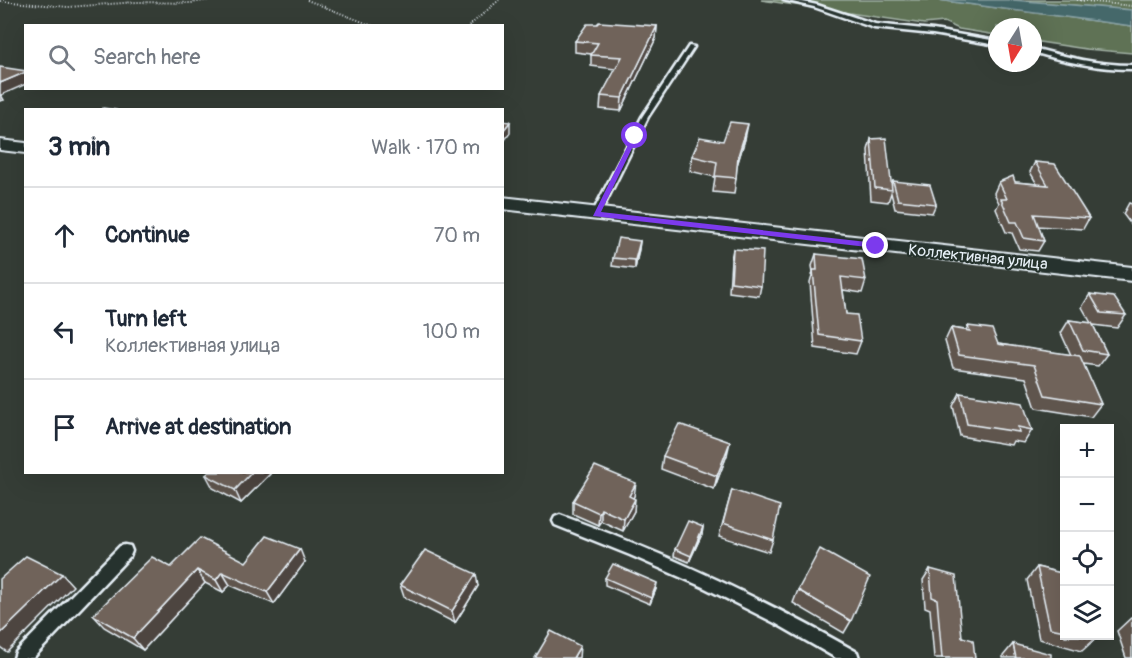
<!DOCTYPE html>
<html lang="en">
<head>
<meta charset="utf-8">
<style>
	body { margin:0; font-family:Pangolin,sans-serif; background:#f6f6f7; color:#1f2937 }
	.controls { position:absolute; right:18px; bottom:18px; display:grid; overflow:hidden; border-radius:0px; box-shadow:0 6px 24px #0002 }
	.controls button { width:54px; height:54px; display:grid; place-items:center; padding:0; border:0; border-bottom:2px solid #e0e1e3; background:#fff; color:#1f2937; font:30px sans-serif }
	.compass { position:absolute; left:988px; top:18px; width:54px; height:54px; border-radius:50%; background:#fff; box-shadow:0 6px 24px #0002; rotate:191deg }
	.stop { position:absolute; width:18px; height:18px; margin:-14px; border:4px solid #7c3aed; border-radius:50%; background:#fff }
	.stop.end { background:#7c3aed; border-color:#fff; box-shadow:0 2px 6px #0008 }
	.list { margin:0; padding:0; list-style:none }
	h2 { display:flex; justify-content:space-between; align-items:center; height:78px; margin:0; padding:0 24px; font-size:26px }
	h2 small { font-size:20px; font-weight:400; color:#747a83 }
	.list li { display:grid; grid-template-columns:39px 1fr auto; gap:18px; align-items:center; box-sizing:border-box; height:96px; padding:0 24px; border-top:2px solid #e0e1e3 }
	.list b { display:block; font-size:22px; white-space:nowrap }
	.list p { margin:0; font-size:20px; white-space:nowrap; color:#747a83 }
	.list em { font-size:20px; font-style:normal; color:#747a83 }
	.icon { flex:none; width:33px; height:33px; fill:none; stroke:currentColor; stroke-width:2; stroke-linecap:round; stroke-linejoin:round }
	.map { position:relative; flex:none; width:1132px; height:658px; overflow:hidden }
	.search { position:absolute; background:#fff; box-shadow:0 6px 24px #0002; left:24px; top:24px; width:480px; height:66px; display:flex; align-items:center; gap:15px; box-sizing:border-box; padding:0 21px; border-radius:0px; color:#747a83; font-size:22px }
	.panel { position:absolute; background:#fff; box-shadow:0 6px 24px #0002; left:24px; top:108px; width:480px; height:366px; border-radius:0px }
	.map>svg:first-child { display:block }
	.green { fill:#5e7255; stroke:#a3b2a6; stroke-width:1.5 }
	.water { fill:#45686b; stroke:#869fa3; stroke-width:1.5 }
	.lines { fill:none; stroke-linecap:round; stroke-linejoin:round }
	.service-casing { stroke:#e8f1f8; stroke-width:5 }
	.tertiary-casing { stroke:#e8f1f8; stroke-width:4 }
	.path { stroke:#e8f1f8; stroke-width:2; stroke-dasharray:1 2; stroke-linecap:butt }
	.service { fill:#26332d; fill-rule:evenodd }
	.tertiary { fill:#26332d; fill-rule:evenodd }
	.wall { fill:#5f554d; stroke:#e8f1f8; stroke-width:1.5 }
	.shaded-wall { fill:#4e453f; stroke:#e8f1f8; stroke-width:1.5 }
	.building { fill:#6f635a; stroke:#e8f1f8; stroke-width:1.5 }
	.route { fill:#7c3aed }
	.labels { text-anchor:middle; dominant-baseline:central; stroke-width:4.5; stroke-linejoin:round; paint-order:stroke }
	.street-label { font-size:16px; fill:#e8f1f8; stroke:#26332d }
</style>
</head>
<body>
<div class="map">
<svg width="1132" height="658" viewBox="0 0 1132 658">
	<rect width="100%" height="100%" fill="#353d36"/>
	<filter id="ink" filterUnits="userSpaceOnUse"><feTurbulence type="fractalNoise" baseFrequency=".0167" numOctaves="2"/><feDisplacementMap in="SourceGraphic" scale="12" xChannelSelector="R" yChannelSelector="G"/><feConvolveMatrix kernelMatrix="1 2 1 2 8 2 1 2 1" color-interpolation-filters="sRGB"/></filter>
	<g filter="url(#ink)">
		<!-- green -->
		<g class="green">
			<polygon points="761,0 938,0 1132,26 1132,53 1086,49 1033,41 1033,27 997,27 997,35 959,29 944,22 924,24"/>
			<polygon points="1013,0 1132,0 1132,10"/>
		</g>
		<!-- water -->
		<polygon class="water" points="938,0 1013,0 1132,10 1132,26"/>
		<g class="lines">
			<!-- service casing -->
			<g class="service-casing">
				<g id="service">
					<polygon points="784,0 793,0 817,5 875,24 933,30 997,41 997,45 933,34 874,28 814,7"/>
					<polygon points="689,46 694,47 648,117 600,214 599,216 593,216 592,214 642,117"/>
					<path d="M 1033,48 C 1066,57 1098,65 1132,65 L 1132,69 C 1098,69 1066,62 1033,52 Z"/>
					<path d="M 560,515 C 663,552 762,598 857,652 L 859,658 L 836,658 L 775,623 L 703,587 L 630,555 L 555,525 L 553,521 L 555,517 Z"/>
					<polygon points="125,545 130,546 132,551 130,556 33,658 14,658 16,652 120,546"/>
				</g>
			</g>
			<!-- tertiary casing -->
			<g class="tertiary-casing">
				<g id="tertiary">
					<polygon points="0,140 26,143 26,153 0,150"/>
					<polygon points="502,197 1132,267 1132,281 502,209"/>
				</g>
			</g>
			<!-- path -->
			<g class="path">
				<polyline points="307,0 373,26"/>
				<polyline points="1077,0 1132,6"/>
				<polyline points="0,1 68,7 137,2 191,3 210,0"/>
				<polyline points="469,26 499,0"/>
			</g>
			<!-- service -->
			<use href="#service" class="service"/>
			<!-- tertiary -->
			<use href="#tertiary" class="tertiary"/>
		</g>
		<!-- wall -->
		<g class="wall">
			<polygon points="657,26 656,38 621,111 600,109 601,96 616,69 591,66 591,54 575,52 575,41"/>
			<polygon points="745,139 737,165 736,178 734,194 713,192 715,177 690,171 692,156 723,141"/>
			<polygon points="871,139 891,186 893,181 936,204 932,213 895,209 891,193 888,202 871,200 868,150"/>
			<polygon points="1035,162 1089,218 1083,229 1038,226 1044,241 1038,251 1019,249 1012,233 1006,232 996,209 999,203 994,193 999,182 1015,182 1037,184 1030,172"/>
			<polygon points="1129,203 1132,204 1132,226 1123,214"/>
			<polygon points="640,241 639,249 635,269 612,266 613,258"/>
			<polygon points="733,249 761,286 759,296 729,292 731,259"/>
			<polygon points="816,254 866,280 862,293 843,290 846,314 861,341 856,354 815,348 810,282 813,272 812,266"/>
			<polygon points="1090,294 1126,315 1117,328 1093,325 1107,354 1098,366 1083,364 1101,404 1091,417 1036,408 1026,378 953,368 945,341 951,328 966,330 968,326 998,344 1071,355 1061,333 1069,320 1091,323 1082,307"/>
			<polygon points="960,393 1032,430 1024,443 1013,441 1011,445 960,436 953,406"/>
			<polygon points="727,455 714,489 661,469 663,456"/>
			<polygon points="270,474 241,503 213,488 206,475"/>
			<polygon points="732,490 773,540 769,552 719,536"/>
			<polygon points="634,496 633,498 634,511 623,531 601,521 598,525 573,514 573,501"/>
			<polygon points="703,527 702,534 689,562 674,556 675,549"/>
			<polygon points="246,562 305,562 274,604 230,585 223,592 205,583 143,650 104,627 93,615 171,567"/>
			<polygon points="1037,567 1065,574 1065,636 1094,636 1095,639 1082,651 1039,639 1027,580"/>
			<polygon points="930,569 962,637 975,658 934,658 930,609 925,607 923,580"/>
			<polygon points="605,578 656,589 650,604 605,585"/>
			<polygon points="400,585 478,586 455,623 404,597"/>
			<polygon points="798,590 851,621 844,633 793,603"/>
			<polygon points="1132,617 1132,658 1126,658 1117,631"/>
			<polygon points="1013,644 1016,658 1003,658 1003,656"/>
		</g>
		<!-- shaded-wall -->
		<g class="shaded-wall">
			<polygon points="657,26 656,38 621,111 622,98"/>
			<polygon points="26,72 26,84 1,95 4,100 0,101 0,83"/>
			<polygon points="510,122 510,133 502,144 502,132"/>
			<polygon points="748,124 745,139 735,172 738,156"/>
			<polygon points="640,241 639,249 635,269 635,260"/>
			<polygon points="730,442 727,455 714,489 717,476"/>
			<polygon points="252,472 269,472 270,474 241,503 235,490"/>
			<polygon points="636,483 634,496 628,509 629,496"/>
			<polygon points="635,499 634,511 623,531 624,519"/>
			<polygon points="601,509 601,521 598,525 599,513"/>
			<polygon points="703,527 702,534 689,562 691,556"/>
			<polygon points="300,549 305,562 274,604 267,592"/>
			<polygon points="197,570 205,583 143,650 133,638"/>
			<polygon points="222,572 230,585 223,592 216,580"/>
			<polygon points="62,574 73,586 7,652 0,647 0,634"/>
			<polygon points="476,574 478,586 455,623 452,611"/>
			<polygon points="657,583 656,589 650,604 651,598"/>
			<polygon points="580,646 579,658 573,658"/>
		</g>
		<!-- building -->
		<g class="building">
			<polygon points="599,22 657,26 622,98 601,96 622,57 591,55 598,43 575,41 587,24 597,24"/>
			<polygon points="0,67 26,71 26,72 0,83"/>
			<polygon points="103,108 117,110 101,110"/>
			<polygon points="502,121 510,122 502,132"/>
			<polygon points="730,122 748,124 738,156 736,178 715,176 717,162 692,156 700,137 723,141"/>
			<polygon points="886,138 892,190 875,188 871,139"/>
			<polygon points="1035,162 1055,164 1089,218 1034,214 1044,241 1024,238 1017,222 1011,222 1001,199 1007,199 999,182 1013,176 1015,182 1048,185"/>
			<polygon points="893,181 930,185 936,204 898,200"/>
			<polygon points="618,238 640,241 635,260 613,258"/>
			<polygon points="733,249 763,251 761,286 731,282"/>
			<polygon points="816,254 862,259 866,280 841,277 846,314 857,315 861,341 819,335 813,270 817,270"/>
			<polygon points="1090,294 1114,297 1126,315 1101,313"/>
			<polygon points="1069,320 1092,323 1107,354 1083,350"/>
			<polygon points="968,326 992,329 998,344 1080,356 1101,404 1045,395 1034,365 959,355 951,328 970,331"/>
			<polygon points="960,393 1023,403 1032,430 1018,427 1019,432 967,424"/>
			<polygon points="679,424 730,442 717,476 663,456"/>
			<polygon points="595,466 636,483 629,496 635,499 624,519 601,509 599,513 573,501"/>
			<polygon points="209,472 252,472 235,490 206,475"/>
			<polygon points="732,490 780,506 773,540 723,523"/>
			<polygon points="688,521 703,527 691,556 675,549"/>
			<polygon points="267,536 300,549 267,592 222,572 216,580 197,570 133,638 93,615 152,557 171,567 200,538 246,562"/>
			<polygon points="820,549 870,577 851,621 798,590"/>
			<polygon points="425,550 476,574 452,611 400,585"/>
			<polygon points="26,556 62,574 0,634 0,579"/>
			<polygon points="613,564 657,583 651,598 605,578"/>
			<polygon points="1037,567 1065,574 1065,631 1050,628"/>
			<polygon points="930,569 956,576 962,637 973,640 975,658 942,658 937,599 932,597"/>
			<polygon points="551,631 580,646 573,658 535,658"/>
			<polygon points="1080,636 1094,636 1095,639"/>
			<polygon points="1013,644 1051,654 1051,658 1016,658"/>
		</g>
	</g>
	<!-- route -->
	<polygon class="route" points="633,135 638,136 601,212 876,243 880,246 876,248 593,216"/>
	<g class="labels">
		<!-- street labels -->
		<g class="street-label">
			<text transform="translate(978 257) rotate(6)">Коллективная улица</text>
		</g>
	</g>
</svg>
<div class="controls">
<button>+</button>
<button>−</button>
<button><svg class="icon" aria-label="locate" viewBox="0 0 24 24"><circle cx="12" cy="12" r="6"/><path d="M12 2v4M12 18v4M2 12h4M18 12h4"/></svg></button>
<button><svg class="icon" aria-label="layers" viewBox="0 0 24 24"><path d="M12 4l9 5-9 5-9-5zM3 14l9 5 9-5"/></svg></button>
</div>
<svg class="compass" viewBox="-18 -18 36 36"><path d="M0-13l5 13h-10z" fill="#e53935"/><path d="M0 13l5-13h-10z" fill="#747a83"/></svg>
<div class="stop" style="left:635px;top:136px"></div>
<div class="stop end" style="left:876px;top:246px"></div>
<div class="search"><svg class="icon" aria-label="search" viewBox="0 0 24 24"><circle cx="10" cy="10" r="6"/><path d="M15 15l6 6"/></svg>Search here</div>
<section class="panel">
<h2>3 min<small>Walk · 170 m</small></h2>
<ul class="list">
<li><svg class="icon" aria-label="ahead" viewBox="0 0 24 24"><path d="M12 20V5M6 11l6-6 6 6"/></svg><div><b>Continue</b></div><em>70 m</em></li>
<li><svg class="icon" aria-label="left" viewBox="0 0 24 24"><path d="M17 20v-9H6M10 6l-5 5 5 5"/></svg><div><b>Turn left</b><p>Коллективная улица</p></div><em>100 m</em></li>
<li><svg class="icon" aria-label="arrive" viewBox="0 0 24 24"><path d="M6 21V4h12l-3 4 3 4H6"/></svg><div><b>Arrive at destination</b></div></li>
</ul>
</section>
</div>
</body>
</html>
